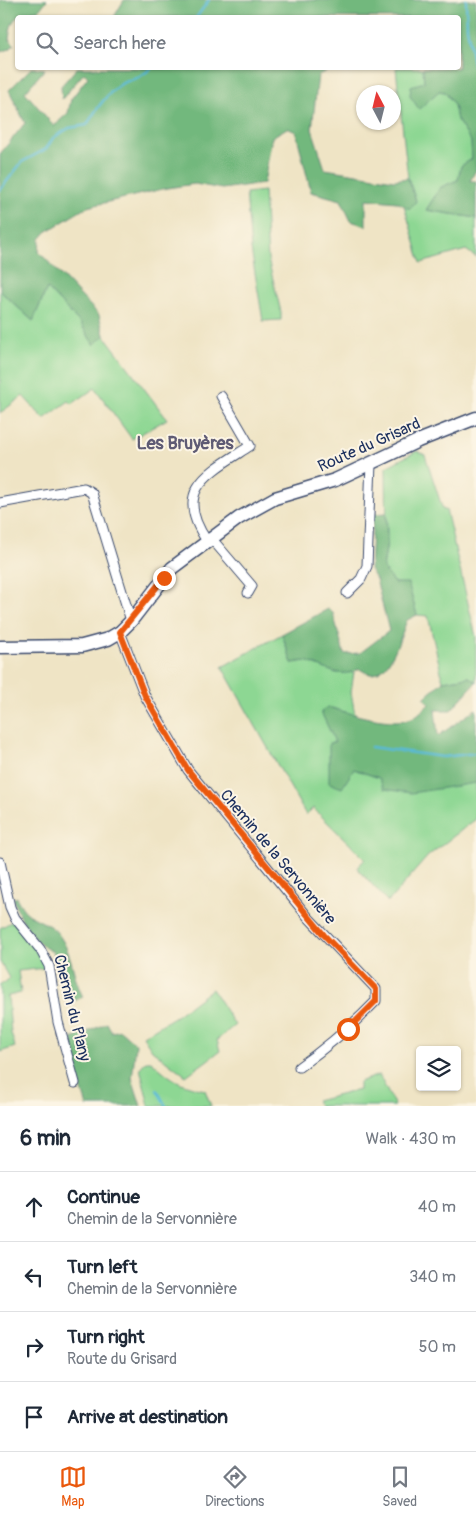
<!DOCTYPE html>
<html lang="en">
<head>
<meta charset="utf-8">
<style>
	body { margin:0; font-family:Pangolin,sans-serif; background:#f6f6f7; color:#1f2937 }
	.controls { position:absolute; right:15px; bottom:15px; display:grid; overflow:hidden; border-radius:5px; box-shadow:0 1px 4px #0004 }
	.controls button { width:45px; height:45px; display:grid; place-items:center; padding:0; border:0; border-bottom:1px solid #e0e1e3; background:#fff; color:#1f2937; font:25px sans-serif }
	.compass { position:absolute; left:356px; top:85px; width:45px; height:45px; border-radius:50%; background:#fff; box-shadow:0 1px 4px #0004; rotate:353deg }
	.stop { position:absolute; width:15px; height:15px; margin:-11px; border:4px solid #ea580c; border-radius:50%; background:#fff }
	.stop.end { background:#ea580c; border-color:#fff; box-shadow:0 1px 5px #0008 }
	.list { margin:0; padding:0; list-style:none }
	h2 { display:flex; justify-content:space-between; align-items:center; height:65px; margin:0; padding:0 20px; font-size:21px }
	h2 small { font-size:16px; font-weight:400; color:#747a83 }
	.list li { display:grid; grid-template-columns:32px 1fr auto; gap:15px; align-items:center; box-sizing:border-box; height:70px; padding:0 20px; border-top:1px solid #e0e1e3 }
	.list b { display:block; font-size:19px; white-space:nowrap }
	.list p { margin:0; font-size:16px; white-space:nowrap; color:#747a83 }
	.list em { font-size:16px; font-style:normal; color:#747a83 }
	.icon { flex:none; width:28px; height:28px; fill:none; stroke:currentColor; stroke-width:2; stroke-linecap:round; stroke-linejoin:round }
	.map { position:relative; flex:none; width:476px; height:1106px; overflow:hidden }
	.search { position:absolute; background:#fff; box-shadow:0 1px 4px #0004; left:15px; right:15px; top:15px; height:55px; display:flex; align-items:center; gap:12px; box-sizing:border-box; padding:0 18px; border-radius:5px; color:#747a83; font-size:19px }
	.sheet { height:345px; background:#fff }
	nav { display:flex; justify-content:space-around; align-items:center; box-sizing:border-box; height:70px; border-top:1px solid #e0e1e3; background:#fff; font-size:14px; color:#747a83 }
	nav a { display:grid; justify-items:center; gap:2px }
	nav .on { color:#ea580c }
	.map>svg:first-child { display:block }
	.green { fill:#8dd793; stroke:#548378 }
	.forest { fill:#72b87d; stroke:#46746e }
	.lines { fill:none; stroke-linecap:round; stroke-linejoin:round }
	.stream { stroke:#58bad7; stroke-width:2.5 }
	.street-casing { stroke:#3b4a6d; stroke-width:11 }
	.secondary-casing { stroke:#3b4a6d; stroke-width:15 }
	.street { stroke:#fff; stroke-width:9 }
	.secondary { stroke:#fff; stroke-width:12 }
	.route { stroke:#ea580c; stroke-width:6 }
	.labels { text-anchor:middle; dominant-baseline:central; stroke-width:4; stroke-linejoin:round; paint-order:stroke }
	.street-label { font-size:16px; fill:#1b2f5e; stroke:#fcf5e5 }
	.neighbourhood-label { font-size:18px; font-weight:bold; fill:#5f5b74; stroke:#fcf5e5 }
</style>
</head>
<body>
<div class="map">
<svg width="476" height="1106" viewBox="0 0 476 1106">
	<rect width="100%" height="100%" fill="#fcf5e5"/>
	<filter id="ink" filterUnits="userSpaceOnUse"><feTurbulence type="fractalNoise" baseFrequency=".02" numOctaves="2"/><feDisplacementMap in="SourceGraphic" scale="10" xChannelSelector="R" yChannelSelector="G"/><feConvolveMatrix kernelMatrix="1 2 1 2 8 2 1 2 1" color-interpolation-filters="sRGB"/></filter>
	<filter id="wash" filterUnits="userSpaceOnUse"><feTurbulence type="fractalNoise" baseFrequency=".0096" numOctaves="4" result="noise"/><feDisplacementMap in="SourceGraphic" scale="20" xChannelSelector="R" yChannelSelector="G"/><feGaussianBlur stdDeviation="1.12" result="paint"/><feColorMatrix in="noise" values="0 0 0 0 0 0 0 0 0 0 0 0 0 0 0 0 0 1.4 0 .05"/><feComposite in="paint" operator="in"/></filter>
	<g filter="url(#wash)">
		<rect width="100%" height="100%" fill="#efe4c5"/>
		<!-- green -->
		<g class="green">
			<polygon points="396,68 423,68 424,82 439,91 445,92 454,105 457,120 471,141 472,159 461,166 458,180 441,187 426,210 476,218 476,257 466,250 421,263 404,205 410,208 416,201 408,178"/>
			<polygon points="264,191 268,259 281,312 281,320 263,321 251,249 246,193"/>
			<polygon points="47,288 81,324 94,345 104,335 167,419 132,439 95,388 72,404 69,401 44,419 23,396 0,413 0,291 33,321"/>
			<polygon points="417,451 425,455 443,510 446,510 476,637 476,682 469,677 443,681 428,616 417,615 408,584 394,583 383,568 387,542 386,467"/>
			<polygon points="282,634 292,663 306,661 336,673 354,672 351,692 355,715 328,707 354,769 379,778 476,783 476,819 428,856 388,902 357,868 365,859 313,808 306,815 222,667"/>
			<polygon points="13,921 35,946 46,968 18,971 21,993 8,996 11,1033 15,1047 0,1052 0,984 5,983 9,978 0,962 0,928"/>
			<polygon points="212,989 235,1025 217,1040 220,1051 186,1076 152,1050 143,1036 176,1016"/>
			<path d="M 146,1061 L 151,1061 C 172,1079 177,1084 205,1090 L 211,1106 L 149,1106 L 140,1068 Z"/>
			<polygon points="379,1075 395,1106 319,1106 316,1101 359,1090 359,1082"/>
		</g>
		<!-- forest -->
		<g class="forest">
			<path d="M 0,0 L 47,0 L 39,10 C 18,14 11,16 9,39 L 14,44 L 10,49 L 0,52 Z"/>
			<polygon points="124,0 476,0 476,170 470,181 476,181 476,218 426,210 441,187 458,180 461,166 472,159 471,141 457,120 454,105 445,92 439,91 419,109 410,96 411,86 424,82 423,68 458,68 458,18 114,17"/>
			<polygon points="31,68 45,69 25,92 54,126 68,113 71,99 88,77 84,73 62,99 61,86 77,68 334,68 318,75 312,129 325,169 394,180 408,178 416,201 410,209 397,202 366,199 366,226 351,221 341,200 311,192 296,132 287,128 272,137 264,183 222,189 195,184 167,188 87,207 46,232 40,239 39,252 99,315 104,335 94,345 81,324 47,288 33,321 0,291 0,154 25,123 9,90"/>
			<path d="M 386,513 L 387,542 L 383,568 L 394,583 L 408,583 L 417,615 L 407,620 C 401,635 390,676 370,674 C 366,673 362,670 359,669 C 341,680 324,667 308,662 C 303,660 297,663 292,663 L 282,634 L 328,609 L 333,613 L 344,654 L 360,653 L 389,631 L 376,579 L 370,569 L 373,514 Z"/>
			<path d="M 469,677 L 476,682 L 451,710 L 435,710 L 438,736 L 476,709 L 476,783 L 411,793 L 384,789 L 379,778 L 354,769 L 342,788 L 329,783 L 329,743 L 335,742 L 321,712 L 328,707 C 349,713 394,728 414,717 C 419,714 425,708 429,704 L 424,698 L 443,681 Z"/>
			<path d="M 16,897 C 18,901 21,906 24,910 C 34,921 50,922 59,935 C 73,954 72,976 83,997 L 71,1002 L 53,952 C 33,943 20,918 13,899 Z"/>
			<polygon points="107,1023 112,1032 120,1030 136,1044 132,1078 141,1106 87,1106 75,1068 72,1039"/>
		</g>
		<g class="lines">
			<!-- stream -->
			<g class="stream">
				<polyline points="466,0 467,27 476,81"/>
				<polyline points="196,18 209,0"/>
				<path d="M 0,190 L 22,162 L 46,149 L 53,138 L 69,128 L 87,125 C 96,109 106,94 121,84 C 126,81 131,80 136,78 C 142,76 147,71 152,68"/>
				<polyline points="371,747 443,757 476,753"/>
				<polyline points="157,1090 166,1106"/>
			</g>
		</g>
	</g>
	<g filter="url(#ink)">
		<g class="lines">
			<!-- street casing -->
			<g class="street-casing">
				<g id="street">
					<polyline points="0,503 84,488 92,493 131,621"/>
					<polyline points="211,538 252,586 248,593"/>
					<path d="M 207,541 C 171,489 210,472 250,446 L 221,396"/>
					<polyline points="347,593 361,579 367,566 371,463"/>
					<path d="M 120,632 L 145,696 L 188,770 L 308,917 L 376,989 L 376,1001 C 352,1026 327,1047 299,1067"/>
					<polyline points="0,862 10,907 15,918 40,949 49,966 58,1022 75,1083"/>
				</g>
			</g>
			<!-- secondary casing -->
			<g class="secondary-casing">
				<polyline id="secondary" points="0,647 82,646 108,639 120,632 131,621 172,568 239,518 275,498 335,480 418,441 476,418"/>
			</g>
			<!-- street -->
			<use href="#street" class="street"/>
			<!-- secondary -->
			<use href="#secondary" class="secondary"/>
		</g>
	</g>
	<g class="lines" filter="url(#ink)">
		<!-- route -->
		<polyline class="route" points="164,578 120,632 145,696 188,770 324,935 376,989 376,1001 348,1029"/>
	</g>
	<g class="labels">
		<!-- street labels -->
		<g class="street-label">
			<text transform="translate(369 445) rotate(-24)">Route du Grisard</text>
			<text transform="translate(278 857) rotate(50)">Chemin de la Servonnière</text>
			<text transform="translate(72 1008) rotate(76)">Chemin du Plany</text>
		</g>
		<!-- neighbourhood labels -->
		<g class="neighbourhood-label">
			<text x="185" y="443">Les Bruyères</text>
		</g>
	</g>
</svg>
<div class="controls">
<button><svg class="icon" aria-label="layers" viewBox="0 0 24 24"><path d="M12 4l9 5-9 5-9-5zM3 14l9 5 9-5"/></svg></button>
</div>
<svg class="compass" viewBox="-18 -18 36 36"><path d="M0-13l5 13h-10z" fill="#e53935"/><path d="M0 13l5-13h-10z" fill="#747a83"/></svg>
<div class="stop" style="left:348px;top:1029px"></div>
<div class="stop end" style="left:164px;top:578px"></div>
<div class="search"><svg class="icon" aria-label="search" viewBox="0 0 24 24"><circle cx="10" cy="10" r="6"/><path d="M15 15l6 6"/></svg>Search here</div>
</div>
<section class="sheet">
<h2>6 min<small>Walk · 430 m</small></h2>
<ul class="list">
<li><svg class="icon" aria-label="ahead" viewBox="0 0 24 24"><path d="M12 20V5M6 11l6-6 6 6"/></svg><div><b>Continue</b><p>Chemin de la Servonnière</p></div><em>40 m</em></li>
<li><svg class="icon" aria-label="left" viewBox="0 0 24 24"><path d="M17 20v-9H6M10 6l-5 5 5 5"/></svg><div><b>Turn left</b><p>Chemin de la Servonnière</p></div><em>340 m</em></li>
<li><svg class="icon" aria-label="right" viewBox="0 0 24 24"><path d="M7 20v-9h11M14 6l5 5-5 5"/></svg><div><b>Turn right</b><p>Route du Grisard</p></div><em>50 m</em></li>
<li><svg class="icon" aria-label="arrive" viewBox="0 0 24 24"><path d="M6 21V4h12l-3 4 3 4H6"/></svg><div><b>Arrive at destination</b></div></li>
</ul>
</section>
<nav>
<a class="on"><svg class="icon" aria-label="map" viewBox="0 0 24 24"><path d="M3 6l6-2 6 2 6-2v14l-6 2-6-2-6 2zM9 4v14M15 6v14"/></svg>Map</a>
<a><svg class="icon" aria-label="directions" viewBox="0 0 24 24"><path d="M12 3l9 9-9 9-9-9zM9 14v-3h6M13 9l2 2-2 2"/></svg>Directions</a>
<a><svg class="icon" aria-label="saved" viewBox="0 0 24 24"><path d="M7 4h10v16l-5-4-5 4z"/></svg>Saved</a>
</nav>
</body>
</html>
